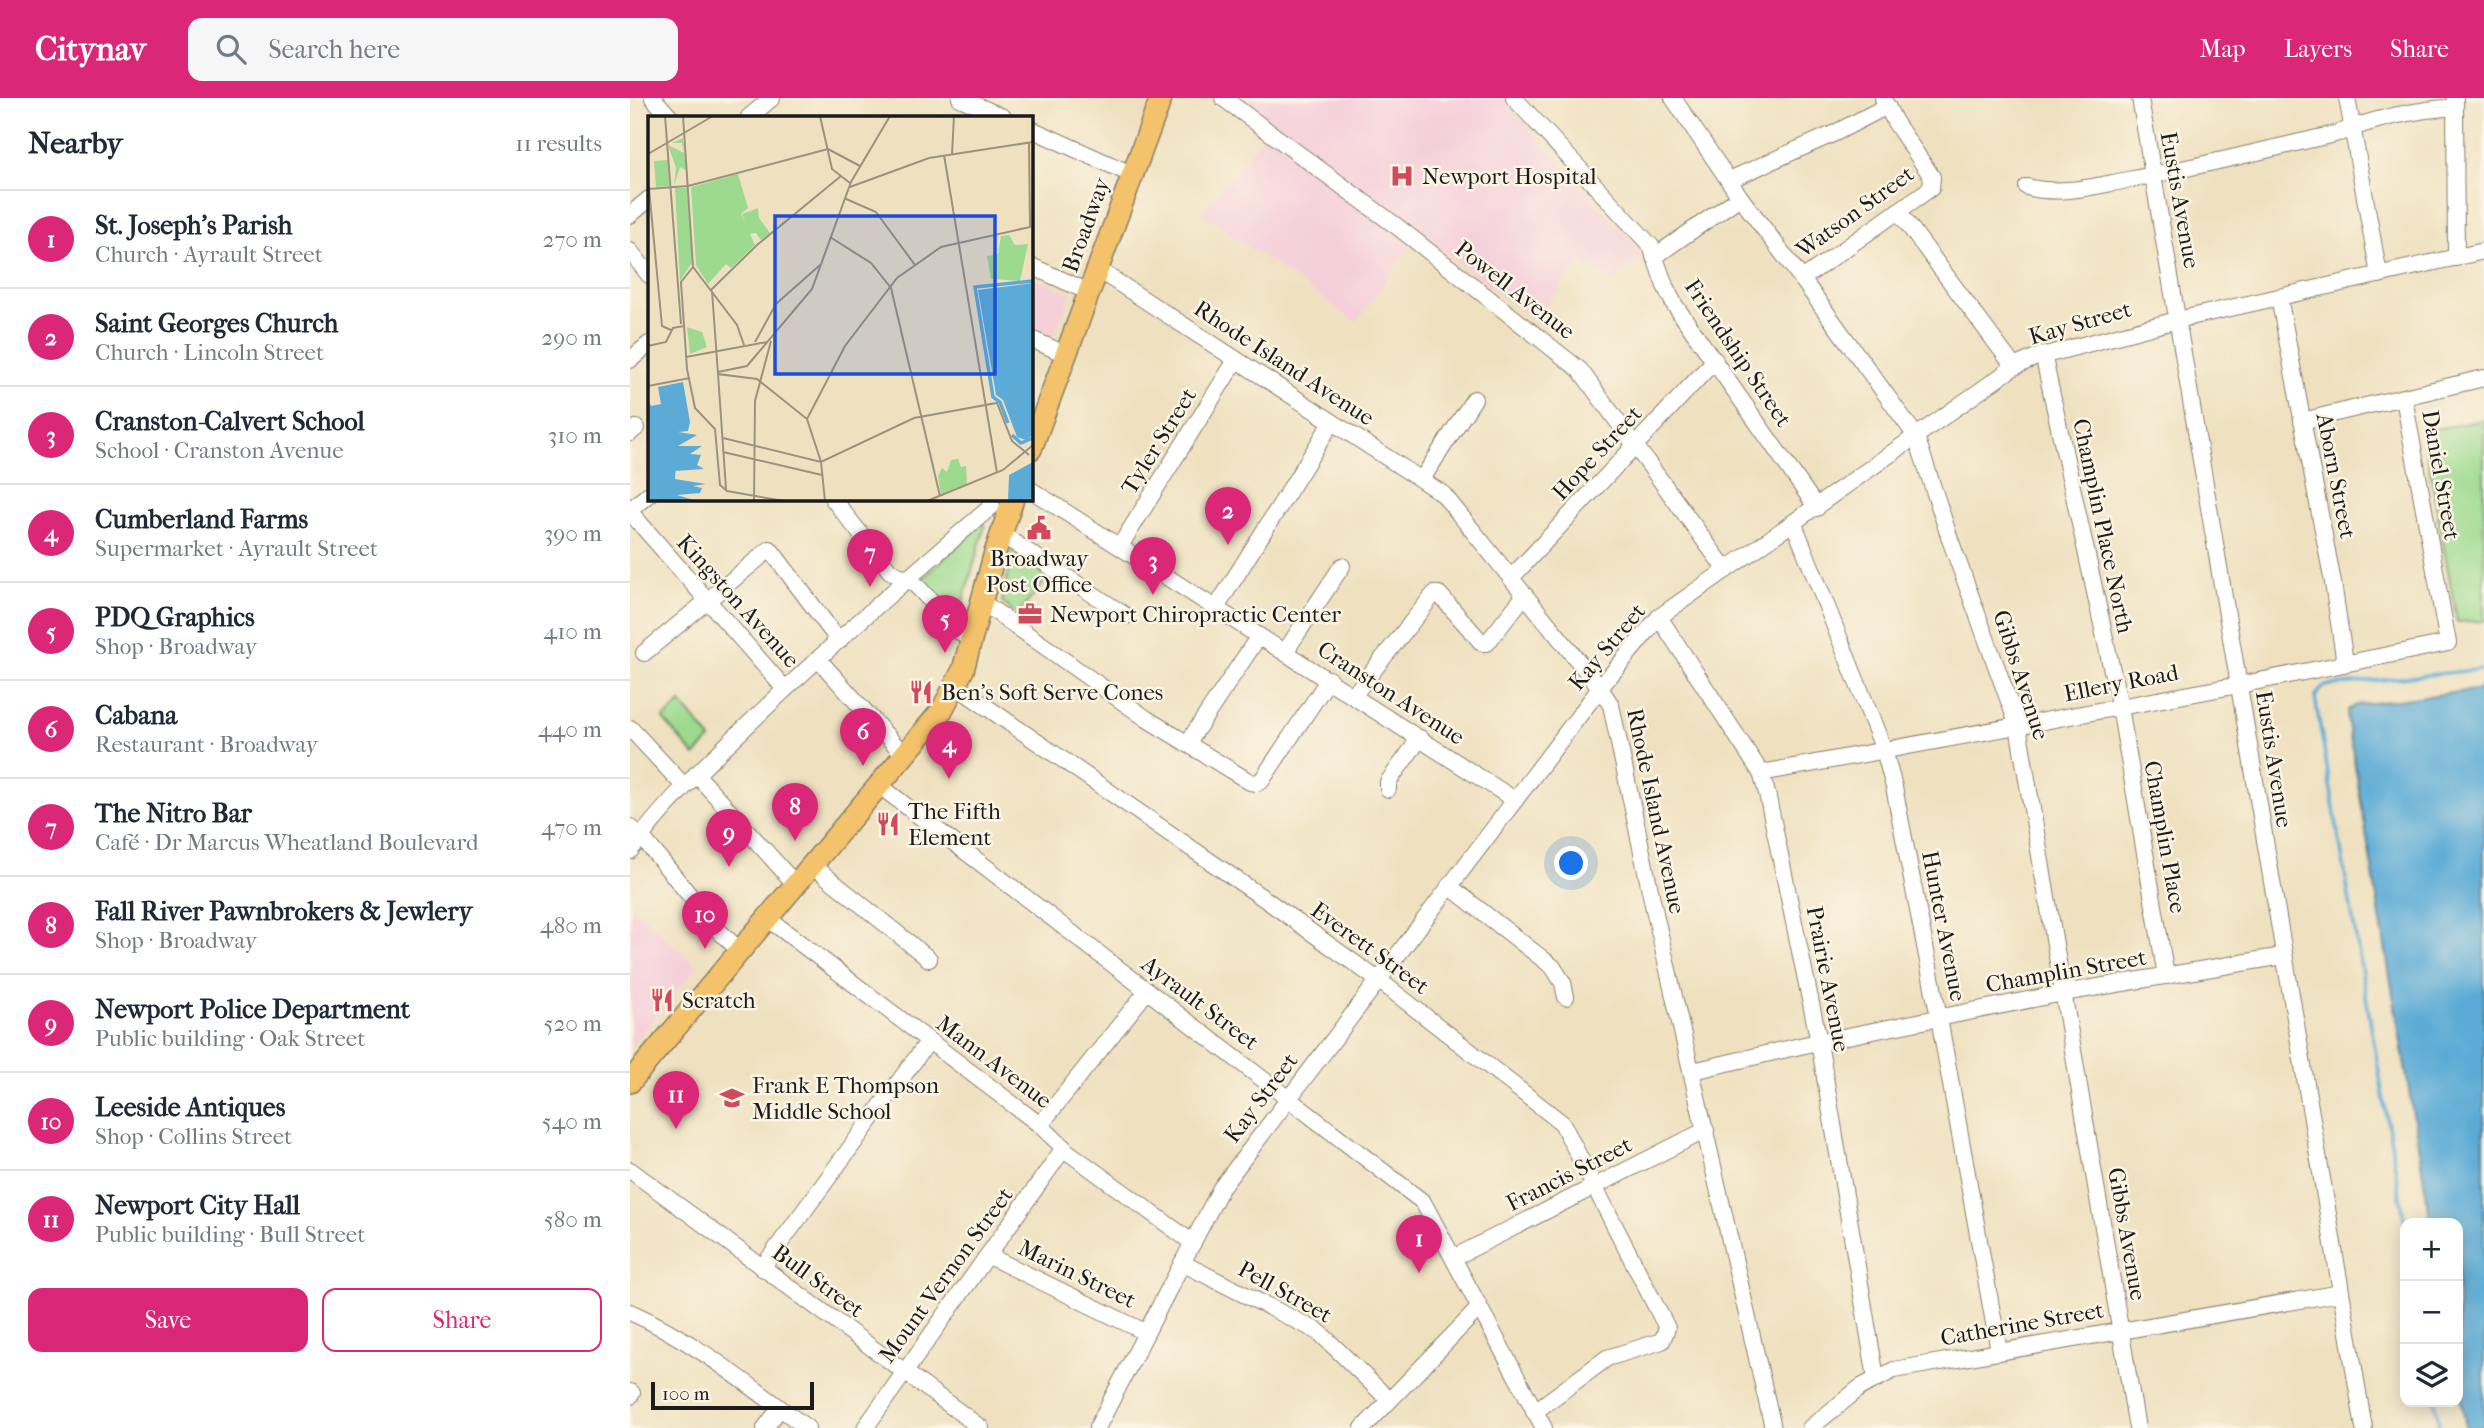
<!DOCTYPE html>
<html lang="en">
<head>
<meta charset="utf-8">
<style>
	body { margin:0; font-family:"IM FELL French Canon",serif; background:#f6f6f7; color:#1f2937 }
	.controls { position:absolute; right:21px; bottom:21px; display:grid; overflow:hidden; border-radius:14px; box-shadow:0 4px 18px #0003 }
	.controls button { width:63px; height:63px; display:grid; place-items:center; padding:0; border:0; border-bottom:2px solid #e0e1e3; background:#fff; color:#1f2937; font:35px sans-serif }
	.scale { position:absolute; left:21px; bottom:18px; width:163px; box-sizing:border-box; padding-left:7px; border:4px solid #1c1c1c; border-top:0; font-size:19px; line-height:24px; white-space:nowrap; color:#1c1c1c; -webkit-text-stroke:5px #fcf5e5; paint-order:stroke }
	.you { position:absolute; left:942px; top:766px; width:24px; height:24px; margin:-18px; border:5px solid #fff; border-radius:50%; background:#1a73e8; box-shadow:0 0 0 10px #1a73e833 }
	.badge { display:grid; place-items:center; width:46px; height:46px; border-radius:50%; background:#db2777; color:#fff; font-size:23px; font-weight:700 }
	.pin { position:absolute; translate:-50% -58px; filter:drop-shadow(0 2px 4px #0008) }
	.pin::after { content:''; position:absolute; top:37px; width:24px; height:21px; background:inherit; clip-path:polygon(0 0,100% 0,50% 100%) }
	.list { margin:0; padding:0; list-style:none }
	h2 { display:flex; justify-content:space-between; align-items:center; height:91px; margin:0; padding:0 28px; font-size:30px }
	h2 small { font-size:23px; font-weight:400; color:#747a83 }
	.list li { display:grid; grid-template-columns:46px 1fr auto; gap:21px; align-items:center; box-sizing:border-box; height:98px; padding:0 28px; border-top:2px solid #e0e1e3 }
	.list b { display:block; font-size:26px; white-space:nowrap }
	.list p { margin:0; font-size:23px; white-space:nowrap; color:#747a83 }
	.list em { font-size:23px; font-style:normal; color:#747a83 }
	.actions { display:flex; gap:14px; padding:21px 28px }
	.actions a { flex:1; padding:16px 0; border:2px solid #db2777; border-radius:14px; text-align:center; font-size:24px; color:#db2777 }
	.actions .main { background:#db2777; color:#fff }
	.icon { flex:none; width:38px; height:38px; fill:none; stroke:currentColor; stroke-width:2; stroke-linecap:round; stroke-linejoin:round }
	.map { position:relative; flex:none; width:1854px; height:1330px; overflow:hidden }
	header { display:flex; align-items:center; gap:42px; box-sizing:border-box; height:98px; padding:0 35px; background:#db2777; color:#fff }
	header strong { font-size:33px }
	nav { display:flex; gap:38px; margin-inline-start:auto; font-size:24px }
	.search { width:490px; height:63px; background:#f6f6f7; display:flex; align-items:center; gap:18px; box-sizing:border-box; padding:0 24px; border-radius:14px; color:#747a83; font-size:26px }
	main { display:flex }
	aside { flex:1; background:#fff }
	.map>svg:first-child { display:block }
	.built { fill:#f5cfda }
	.green { fill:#9dda8f; stroke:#5c7b56; stroke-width:2 }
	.water { fill:#5cabd6; stroke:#3c6479; stroke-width:2 }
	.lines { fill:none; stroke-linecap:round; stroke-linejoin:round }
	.stream { stroke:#5cabd6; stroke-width:3.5 }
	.minor-casing { stroke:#867e6e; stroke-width:18 }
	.major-casing { stroke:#867e6e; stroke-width:24 }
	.minor { stroke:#fff; stroke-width:16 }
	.major { stroke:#f3c26a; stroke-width:21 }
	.labels { text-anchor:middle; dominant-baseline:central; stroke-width:5; stroke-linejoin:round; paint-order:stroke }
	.poi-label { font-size:23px; fill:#1c1c1c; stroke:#fcf5e5; text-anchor:start }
	.street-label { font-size:23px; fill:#1c1c1c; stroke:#fcf5e5 }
	.inset-river { fill:none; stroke:#5cabd6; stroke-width:3.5 }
	.inset-road { fill:none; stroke:#9b927e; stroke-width:2 }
	.view { fill:#1d4ed8; fill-opacity:0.15; stroke:#1d4ed8; stroke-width:3.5 }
	.inset-edge { fill:none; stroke:#1c1c1c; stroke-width:3.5 }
</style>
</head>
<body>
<header>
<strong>Citynav</strong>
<div class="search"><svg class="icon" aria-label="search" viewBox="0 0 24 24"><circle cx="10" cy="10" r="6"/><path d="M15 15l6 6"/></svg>Search here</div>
<nav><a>Map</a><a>Layers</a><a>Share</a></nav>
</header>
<main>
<aside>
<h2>Nearby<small>11 results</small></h2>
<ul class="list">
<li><span class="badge">1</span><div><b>St. Joseph's Parish</b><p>Church · Ayrault Street</p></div><em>270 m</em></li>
<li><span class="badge">2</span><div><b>Saint Georges Church</b><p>Church · Lincoln Street</p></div><em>290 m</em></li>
<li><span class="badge">3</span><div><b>Cranston-Calvert School</b><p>School · Cranston Avenue</p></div><em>310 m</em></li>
<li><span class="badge">4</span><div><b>Cumberland Farms</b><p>Supermarket · Ayrault Street</p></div><em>390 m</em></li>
<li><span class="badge">5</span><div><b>PDQ Graphics</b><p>Shop · Broadway</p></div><em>410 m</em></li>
<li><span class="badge">6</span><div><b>Cabana</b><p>Restaurant · Broadway</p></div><em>440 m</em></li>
<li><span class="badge">7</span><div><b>The Nitro Bar</b><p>Café · Dr Marcus Wheatland Boulevard</p></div><em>470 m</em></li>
<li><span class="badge">8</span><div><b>Fall River Pawnbrokers &amp; Jewlery</b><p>Shop · Broadway</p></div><em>480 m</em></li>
<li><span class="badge">9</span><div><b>Newport Police Department</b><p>Public building · Oak Street</p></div><em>520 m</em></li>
<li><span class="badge">10</span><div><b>Leeside Antiques</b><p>Shop · Collins Street</p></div><em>540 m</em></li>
<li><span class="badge">11</span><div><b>Newport City Hall</b><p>Public building · Bull Street</p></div><em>580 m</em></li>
</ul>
<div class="actions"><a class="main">Save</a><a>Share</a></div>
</aside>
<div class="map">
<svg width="1854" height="1330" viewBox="0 0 1854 1330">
	<rect width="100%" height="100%" fill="#fcf5e5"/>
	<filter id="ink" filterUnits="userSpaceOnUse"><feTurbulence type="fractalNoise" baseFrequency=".0143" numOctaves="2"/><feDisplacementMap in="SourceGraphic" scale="14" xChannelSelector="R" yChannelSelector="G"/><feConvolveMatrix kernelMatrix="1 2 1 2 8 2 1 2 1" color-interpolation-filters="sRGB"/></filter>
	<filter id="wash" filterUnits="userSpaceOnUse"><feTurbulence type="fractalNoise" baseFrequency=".00686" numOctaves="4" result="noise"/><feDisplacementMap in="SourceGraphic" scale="28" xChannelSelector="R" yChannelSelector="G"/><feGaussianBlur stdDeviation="1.57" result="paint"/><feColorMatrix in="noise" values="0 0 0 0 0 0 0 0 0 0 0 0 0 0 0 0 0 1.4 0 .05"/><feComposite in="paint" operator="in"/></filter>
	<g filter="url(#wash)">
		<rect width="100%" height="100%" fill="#efe1c0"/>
		<!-- built -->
		<g class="built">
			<polygon points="609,0 871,0 1013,157 984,184 952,162 904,223 789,135 726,224 572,116 642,26"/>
			<polygon points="401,178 441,196 422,242 401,233"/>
			<polygon points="0,807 67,868 0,950 1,912"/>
		</g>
		<!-- green -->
		<g class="green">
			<polygon points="1854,322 1854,523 1827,524 1793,333"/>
			<polygon points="352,425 355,428 329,517 325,516 291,482"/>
			<polygon points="382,453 419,479 387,517 372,504"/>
			<polygon points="51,605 81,641 65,658 33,621"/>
		</g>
		<!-- water -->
		<polygon class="water" points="1854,591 1854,1330 1836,1330 1828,1283 1828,1125 1801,1125 1717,620 1718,612 1727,607"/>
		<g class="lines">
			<!-- stream -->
			<g class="stream">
				<polyline points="1775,1127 1685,599 1694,588 1854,571"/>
				<polyline points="1805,1304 1810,1330"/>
			</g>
		</g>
	</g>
	<g filter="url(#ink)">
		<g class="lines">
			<!-- minor casing -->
			<g class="minor-casing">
				<g id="minor">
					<polyline points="23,0 40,19"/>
					<polyline points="330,0 373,19"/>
					<polyline points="593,0 769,130 950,272 1096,472"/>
					<polyline points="884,0 1021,148 1035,188 1044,206 1187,410"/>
					<polyline points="1043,0 1110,99 1172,181 1286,338 1321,444 1388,628 1507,1330"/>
					<polyline points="1510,0 1734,1330"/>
					<polyline points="1717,0 1749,177"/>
					<polyline points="1825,0 1826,160"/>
					<polyline points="119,19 142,0"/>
					<polyline points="401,31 503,77"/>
					<polyline points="1099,82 1205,35 1257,8"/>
					<path d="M 1397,89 C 1431,98 1464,88 1498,82 C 1569,69 1639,51 1709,35 C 1746,20 1785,12 1825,9"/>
					<polyline points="1268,113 1384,269"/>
					<polyline points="0,117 19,101"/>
					<polyline points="0,153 19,177"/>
					<polyline points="1024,159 1110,99"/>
					<polyline points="401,168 459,194"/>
					<polyline points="467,171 813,396 970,590 981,607 1024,811 1143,1330"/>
					<polyline points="1172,181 1301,90 1302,79 1265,24 1253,0"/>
					<polyline points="1649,199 1703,485 1715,565"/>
					<polyline points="401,241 435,256"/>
					<polyline points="1413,256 1490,609 1536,878"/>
					<polyline points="0,262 19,246"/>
					<polyline points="1672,323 1854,280"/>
					<polyline points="0,335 6,330"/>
					<polyline points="792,381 844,301"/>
					<polyline points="401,392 885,702"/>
					<polyline points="203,401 260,473 284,485 330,534 342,543"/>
					<polyline points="0,412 19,396"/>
					<polyline points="0,414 155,591"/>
					<polyline points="1164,426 1254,652 1264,689 1309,920 1369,1253"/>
					<polyline points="371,436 496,518"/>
					<polyline points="490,448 606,262"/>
					<polyline points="881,480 1085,262"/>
					<polyline points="352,504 517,621 620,684 627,685 632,682 699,581"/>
					<polyline points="586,510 702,324"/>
					<polyline points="1029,519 1131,675 1137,695 1189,944 1246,1280"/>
					<polyline points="655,554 712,468"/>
					<polyline points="14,555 140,451 209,543"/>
					<polyline points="188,561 275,658"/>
					<polyline points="326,588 639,804 755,887 932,1025 1037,1230 1032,1243 977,1260 904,1314"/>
					<polyline points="723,598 804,496 809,496 852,545 857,545 895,497"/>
					<polyline points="0,630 54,688"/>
					<polyline points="557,646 629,538"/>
					<polyline points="1131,675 1609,587 1818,545 1774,300"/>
					<polyline points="66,676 166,787"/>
					<polyline points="250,688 793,1104 914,1330"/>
					<polyline points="758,691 758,684 790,640"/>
					<polyline points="0,729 11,738 89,833 110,853"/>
					<path d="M 0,753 C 35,704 80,663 124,621 C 201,547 281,477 362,408"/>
					<polyline points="182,767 299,861"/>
					<polyline points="819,788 923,869 933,885 936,899"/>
					<polyline points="137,820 410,1027 438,1054 563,1145"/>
					<polyline points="1063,973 1183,945 1433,895 1653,858"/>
					<polyline points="410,1027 517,893"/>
					<polyline points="0,1072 351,1330"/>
					<polyline points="359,1158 515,1234"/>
					<polyline points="823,1160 1076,1032"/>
					<polyline points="552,1165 689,1234 759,1302"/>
					<polyline points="132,1170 298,944"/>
					<path d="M 0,1214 C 64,1242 121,1289 177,1330"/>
					<polyline points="0,1294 2,1295 0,1298"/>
					<polyline points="135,1330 150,1310"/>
					<polyline points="235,1330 434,1050"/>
					<polyline points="467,1330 591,1090 970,590 1029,519 1384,269 1404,260 1547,222 1854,153"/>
					<polyline points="733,1330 849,1210"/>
					<polyline points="1180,1330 1231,1289 1264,1272 1711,1195"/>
				</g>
			</g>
			<!-- major casing -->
			<g class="major-casing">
				<g id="major">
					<polyline points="401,351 531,0"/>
					<polyline points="0,984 312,612 333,572 364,458 383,401"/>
				</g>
			</g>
			<!-- minor -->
			<use href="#minor" class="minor"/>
			<!-- major -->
			<use href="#major" class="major"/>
		</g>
	</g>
	<!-- icons -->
	<defs>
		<g id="hospital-bare" transform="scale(1.89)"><path d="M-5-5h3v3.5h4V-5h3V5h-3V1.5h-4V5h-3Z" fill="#d1495b" stroke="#fcf5e5" stroke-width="2.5" paint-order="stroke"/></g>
		<g id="civic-bare" transform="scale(1.89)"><path d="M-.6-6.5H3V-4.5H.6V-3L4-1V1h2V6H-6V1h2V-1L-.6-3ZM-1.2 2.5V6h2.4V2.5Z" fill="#d1495b" stroke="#fcf5e5" stroke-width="2.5" paint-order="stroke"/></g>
		<g id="office-bare" transform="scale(1.89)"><path d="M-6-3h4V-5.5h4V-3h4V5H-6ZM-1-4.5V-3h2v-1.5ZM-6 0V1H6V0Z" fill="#d1495b" stroke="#fcf5e5" stroke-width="2.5" paint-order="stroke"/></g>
		<g id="restaurant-bare" transform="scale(1.89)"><path d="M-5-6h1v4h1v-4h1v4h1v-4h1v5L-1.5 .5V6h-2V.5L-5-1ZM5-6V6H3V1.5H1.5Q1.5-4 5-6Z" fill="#d1495b" stroke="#fcf5e5" stroke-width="2.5" paint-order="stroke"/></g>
		<g id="school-bare" transform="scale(1.89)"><path d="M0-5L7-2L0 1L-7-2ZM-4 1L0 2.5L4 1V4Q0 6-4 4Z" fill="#d1495b" stroke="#fcf5e5" stroke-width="2.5" paint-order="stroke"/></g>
	</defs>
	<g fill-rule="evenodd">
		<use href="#hospital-bare" x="772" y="78"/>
		<use href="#civic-bare" x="409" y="430"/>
		<use href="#office-bare" x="400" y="516"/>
		<use href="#restaurant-bare" x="291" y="594"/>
		<use href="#restaurant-bare" x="258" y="726"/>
		<use href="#restaurant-bare" x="32" y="902"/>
		<use href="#school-bare" x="102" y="1000"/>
	</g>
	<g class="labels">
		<!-- poi labels -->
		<g class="poi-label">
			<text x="792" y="78">Newport Hospital</text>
			<text x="409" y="460" text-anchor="middle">Broadway<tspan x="409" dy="26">Post Office</tspan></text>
			<text x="420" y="516">Newport Chiropractic Center</text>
			<text x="311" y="594">Ben's Soft Serve Cones</text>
			<text x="278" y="713">The Fifth<tspan x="278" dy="26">Element</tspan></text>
			<text x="52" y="902">Scratch</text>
			<text x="122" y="987">Frank E Thompson<tspan x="122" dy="26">Middle School</tspan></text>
		</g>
		<!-- street labels -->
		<g class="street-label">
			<text transform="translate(1550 102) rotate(80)">Eustis Avenue</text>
			<text transform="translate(1225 114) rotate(-36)">Watson Street</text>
			<text transform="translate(456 127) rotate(-70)">Broadway</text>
			<text transform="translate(885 192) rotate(38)">Powell Avenue</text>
			<text transform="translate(1450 225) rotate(-16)">Kay Street</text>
			<text transform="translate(1108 255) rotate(56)">Friendship Street</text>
			<text transform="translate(654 265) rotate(33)">Rhode Island Avenue</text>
			<text transform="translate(529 343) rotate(-58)">Tyler Street</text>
			<text transform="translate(967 355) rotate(-47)">Hope Street</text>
			<text transform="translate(1811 377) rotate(80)">Daniel Street</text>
			<text transform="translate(1706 378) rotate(79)">Aborn Street</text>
			<text transform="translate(1473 428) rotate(78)">Champlin Place North</text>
			<text transform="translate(108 503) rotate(48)">Kingston Avenue</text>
			<text transform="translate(977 549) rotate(-50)">Kay Street</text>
			<text transform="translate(1391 577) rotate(72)">Gibbs Avenue</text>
			<text transform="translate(1491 585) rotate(-11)">Ellery Road</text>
			<text transform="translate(761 595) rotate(33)">Cranston Avenue</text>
			<text transform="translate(1644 661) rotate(81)">Eustis Avenue</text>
			<text transform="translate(1026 713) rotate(78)">Rhode Island Avenue</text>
			<text transform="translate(1535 739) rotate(80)">Champlin Place</text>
			<text transform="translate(1314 828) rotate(79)">Hunter Avenue</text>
			<text transform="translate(740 850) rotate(36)">Everett Street</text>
			<text transform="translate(1436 873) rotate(-10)">Champlin Street</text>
			<text transform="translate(1198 881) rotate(79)">Prairie Avenue</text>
			<text transform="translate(570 905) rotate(37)">Ayrault Street</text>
			<text transform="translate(364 964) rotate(37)">Mann Avenue</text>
			<text transform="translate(631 1000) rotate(-53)">Kay Street</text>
			<text transform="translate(939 1076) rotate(-27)">Francis Street</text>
			<text transform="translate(1497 1136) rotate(80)">Gibbs Avenue</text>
			<text transform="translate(447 1176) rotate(26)">Marin Street</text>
			<text transform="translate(316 1177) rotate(-54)">Mount Vernon Street</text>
			<text transform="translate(188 1183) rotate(36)">Bull Street</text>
			<text transform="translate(655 1194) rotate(29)">Pell Street</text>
			<text transform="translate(1392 1226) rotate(-10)">Catherine Street</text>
		</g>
	</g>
	<!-- overview -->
	<g transform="translate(18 18)">
		<rect width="385" height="385" fill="#efe1c0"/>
		<path d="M 35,22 L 38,54 L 32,51 L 26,70 L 28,52 L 20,29 L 36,37 L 34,27 L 24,27 ZM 20,44 L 21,70 L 8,71 L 6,45 ZM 90,58 L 100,92 L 93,98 L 107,129 L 83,152 L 78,148 L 60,168 L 48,149 L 43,71 ZM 27,72 L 39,72 L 45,145 L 32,165 ZM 110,92 L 111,102 L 122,117 L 113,124 L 108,117 L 101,118 L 94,98 ZM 361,119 L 367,129 L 380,128 L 372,165 L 343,163 L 339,140 L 350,138 L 353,120 ZM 39,211 L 54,216 L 59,231 L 42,238 ZM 310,343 L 313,351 L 318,350 L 319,368 L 293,378 L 290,360 L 294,352 L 299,356 L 303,344 Z" fill="#9dda8f"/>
		<path d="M 385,167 L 385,319 L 378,324 L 369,321 L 355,284 L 348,279 L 330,174 ZM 35,266 L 42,306 L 40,315 L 30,316 L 49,319 L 30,330 L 54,330 L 42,338 L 53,339 L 49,349 L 56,353 L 27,355 L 27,363 L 58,368 L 45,370 L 54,372 L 52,377 L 29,379 L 49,385 L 0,385 L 0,283 L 3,290 L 13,288 L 10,271 ZM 385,346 L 385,385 L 360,385 L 361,359 Z" fill="#5cabd6"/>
		<path class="inset-river" d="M 360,307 L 352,286 L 345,281 L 327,171 L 385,165M 364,319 L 373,327 L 385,322M 19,385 L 22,314 L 30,272M 21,385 L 27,299M 22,385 L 29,272M 24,385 L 29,300"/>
		<path class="inset-road" d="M 17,0 L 33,208M 35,0 L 45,151 L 89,209 L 96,229M 172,0 L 184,53 L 202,67M 180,33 L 212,50M 0,38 L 65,0M 304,38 L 306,0M 296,39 L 349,357M 0,62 L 14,210 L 23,214M 202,71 L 281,42 L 385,26M 0,73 L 40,70 L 180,33M 196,82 L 228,96 L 267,149M 182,121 L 223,147 L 243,172 L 292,380M 45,151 L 33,166 L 39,253 L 47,292 L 67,313 L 72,369 L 79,375 L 136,385M 63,174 L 109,129 L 193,60M 64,175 L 70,258 L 109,263 L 159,303 L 173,346 L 177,385M 107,226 L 128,188 L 172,149M 0,230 L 18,226 L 25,212 L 36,210M 38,241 L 119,226M 70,256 L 99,250 L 164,173 L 203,66 L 242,0M 70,258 L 78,373M 0,270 L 42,262M 159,303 L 197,230 L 249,162 L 293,131 L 382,111 L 381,26M 75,322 L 173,346 L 266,302 L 349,287 L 364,325 L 381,339M 75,336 L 174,359M 106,385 L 107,285 L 123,225M 279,385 L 355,354 L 385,329"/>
		<path class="view" d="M 127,100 L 347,100 L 347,258 L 127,258 Z"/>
		<rect width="385" height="385" class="inset-edge"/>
	</g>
</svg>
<div class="controls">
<button>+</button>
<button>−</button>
<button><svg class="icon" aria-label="layers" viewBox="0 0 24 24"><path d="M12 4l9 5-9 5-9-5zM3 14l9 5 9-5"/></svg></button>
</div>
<div class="scale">100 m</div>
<div class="you"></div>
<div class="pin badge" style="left:789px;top:1175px">1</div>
<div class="pin badge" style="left:598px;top:447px">2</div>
<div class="pin badge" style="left:523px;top:497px">3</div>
<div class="pin badge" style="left:319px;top:681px">4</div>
<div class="pin badge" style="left:315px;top:555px">5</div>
<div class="pin badge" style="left:233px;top:668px">6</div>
<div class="pin badge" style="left:240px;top:489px">7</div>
<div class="pin badge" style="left:165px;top:743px">8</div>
<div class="pin badge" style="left:99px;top:769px">9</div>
<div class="pin badge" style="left:75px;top:851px">10</div>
<div class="pin badge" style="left:46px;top:1031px">11</div>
</div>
</main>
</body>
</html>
